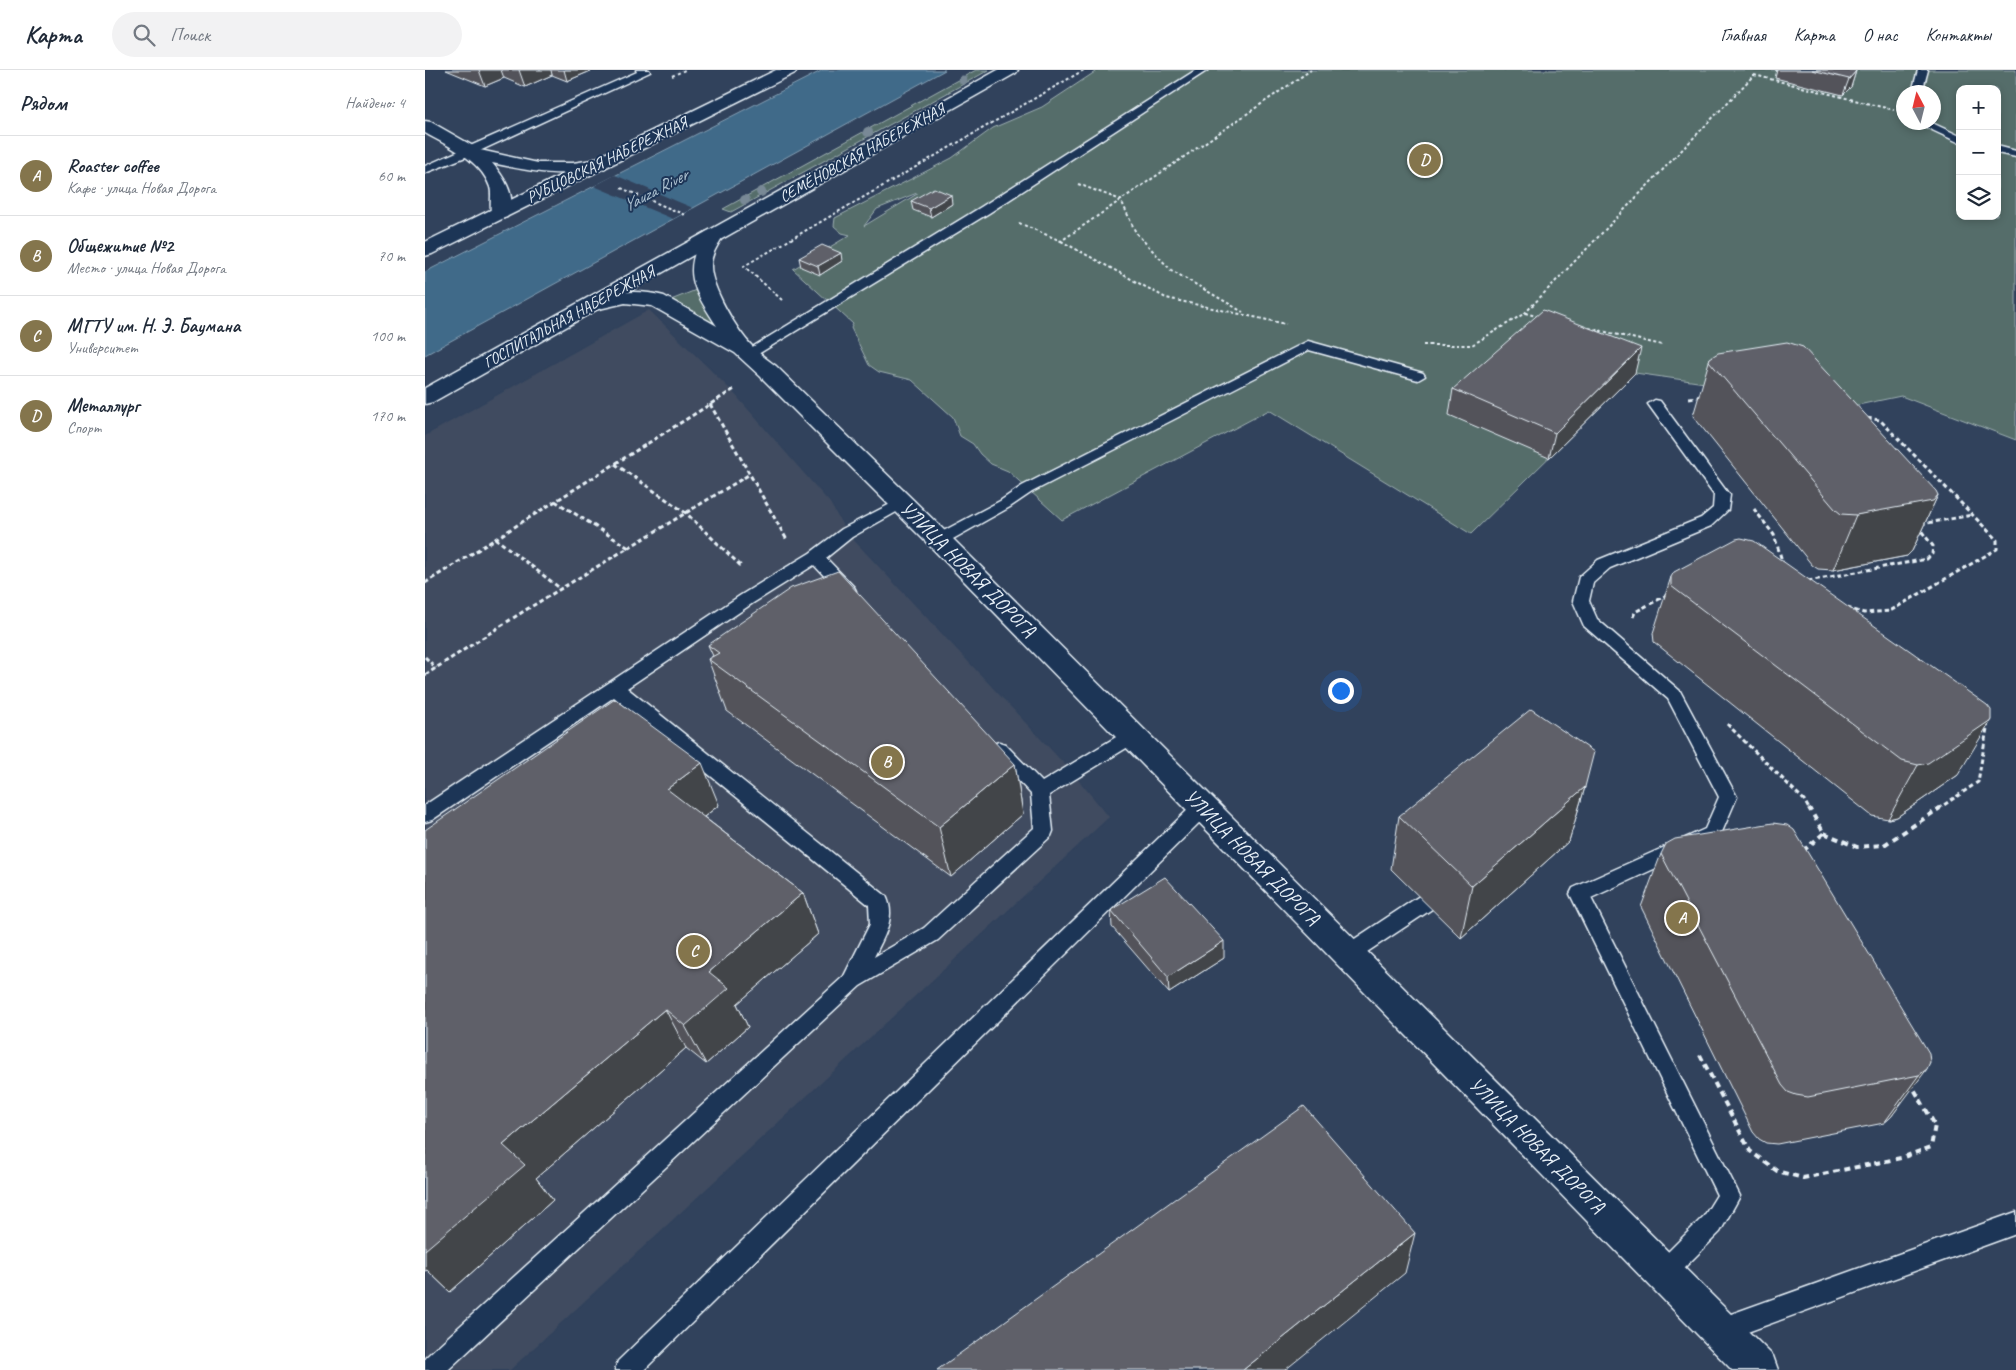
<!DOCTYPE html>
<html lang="ru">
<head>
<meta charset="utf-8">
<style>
	body { margin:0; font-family:Caveat,sans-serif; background:#f2f2f3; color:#1f2937 }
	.controls { position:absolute; right:15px; top:15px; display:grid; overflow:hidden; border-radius:10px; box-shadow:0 2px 8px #0003 }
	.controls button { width:45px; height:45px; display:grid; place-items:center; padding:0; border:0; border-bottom:1px solid #e0e1e3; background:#fff; color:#1f2937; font:25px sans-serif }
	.compass { position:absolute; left:1471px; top:15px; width:45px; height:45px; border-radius:50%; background:#fff; box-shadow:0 2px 8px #0003; rotate:353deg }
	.you { position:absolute; left:915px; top:620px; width:18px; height:18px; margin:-12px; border:4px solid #fff; border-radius:50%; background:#1a73e8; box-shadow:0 0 0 8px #1a73e833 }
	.badge { display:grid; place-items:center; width:32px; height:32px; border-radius:50%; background:#84754c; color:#fff; font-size:16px; font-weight:700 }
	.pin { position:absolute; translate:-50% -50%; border:2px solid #fff; box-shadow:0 1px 5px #0006 }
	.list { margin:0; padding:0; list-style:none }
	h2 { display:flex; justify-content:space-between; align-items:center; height:65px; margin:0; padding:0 20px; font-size:21px }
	h2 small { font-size:16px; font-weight:400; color:#747a83 }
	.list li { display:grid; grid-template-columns:32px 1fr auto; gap:15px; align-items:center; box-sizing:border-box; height:80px; padding:0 20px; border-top:1px solid #e0e1e3 }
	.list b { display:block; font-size:19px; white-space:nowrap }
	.list p { margin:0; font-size:16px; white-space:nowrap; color:#747a83 }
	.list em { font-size:16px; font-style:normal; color:#747a83 }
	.icon { flex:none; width:28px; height:28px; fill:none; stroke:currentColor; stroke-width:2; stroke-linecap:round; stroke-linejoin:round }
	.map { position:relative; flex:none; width:1591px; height:1300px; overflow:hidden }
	header { display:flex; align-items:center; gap:30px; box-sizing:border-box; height:70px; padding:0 25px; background:#fff; border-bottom:1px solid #e0e1e3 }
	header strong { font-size:24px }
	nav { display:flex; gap:28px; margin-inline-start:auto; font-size:18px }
	.search { width:350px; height:45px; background:#f2f2f3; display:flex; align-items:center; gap:12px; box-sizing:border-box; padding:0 18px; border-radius:28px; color:#747a83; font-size:19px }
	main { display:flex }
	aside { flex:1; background:#fff }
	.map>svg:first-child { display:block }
	.built { fill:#3f4b60 }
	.green { fill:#546d6a; stroke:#9eafb1; fill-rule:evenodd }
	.water { fill:#416a89; stroke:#84a0b5 }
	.pier { fill:#31425c }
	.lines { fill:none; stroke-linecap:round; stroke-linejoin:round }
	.lane-casing { stroke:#e8f1f8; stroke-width:3 }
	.street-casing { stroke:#e8f1f8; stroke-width:3 }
	.secondary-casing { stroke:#e8f1f8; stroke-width:3 }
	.path-far2 { stroke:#e8f1f8; stroke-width:2; stroke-dasharray:3 2.5; stroke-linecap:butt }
	.path-far1 { stroke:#e8f1f8; stroke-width:3; stroke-dasharray:4.5 3; stroke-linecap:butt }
	.path { stroke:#e8f1f8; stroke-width:4; stroke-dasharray:6 4.5; stroke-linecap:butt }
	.lane { fill:#1d3557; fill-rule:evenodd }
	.street { fill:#1d3557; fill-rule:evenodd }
	.secondary { fill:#1d3557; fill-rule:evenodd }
	.tree { fill:#798996 }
	.wall { fill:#52535a; stroke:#e8f1f8 }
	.shaded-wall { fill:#42444a; stroke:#e8f1f8 }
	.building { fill:#5f6169; stroke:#e8f1f8 }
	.labels { text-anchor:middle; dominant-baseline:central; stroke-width:4; stroke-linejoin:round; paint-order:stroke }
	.far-street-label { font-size:16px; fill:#e8f1f8; stroke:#1d3557 }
	.far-water-label { font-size:18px; font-style:italic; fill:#aec2d1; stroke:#1d3557 }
	.street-label { font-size:20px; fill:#e8f1f8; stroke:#1d3557 }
</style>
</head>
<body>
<header>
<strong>Карта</strong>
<div class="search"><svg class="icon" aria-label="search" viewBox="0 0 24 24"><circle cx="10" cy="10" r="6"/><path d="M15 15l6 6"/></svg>Поиск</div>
<nav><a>Главная</a><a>Карта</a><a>О нас</a><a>Контакты</a></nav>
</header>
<main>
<aside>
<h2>Рядом<small>Найдено: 4</small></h2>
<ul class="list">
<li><span class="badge">A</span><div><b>Roaster coffee</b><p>Кафе · улица Новая Дорога</p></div><em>60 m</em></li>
<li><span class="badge">B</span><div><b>Общежитие №2</b><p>Место · улица Новая Дорога</p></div><em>70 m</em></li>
<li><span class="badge">C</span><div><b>МГТУ им. Н. Э. Баумана</b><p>Университет</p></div><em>100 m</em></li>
<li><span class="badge">D</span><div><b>Металлург</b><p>Спорт</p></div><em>170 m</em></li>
</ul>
</aside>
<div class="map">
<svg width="1591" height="1300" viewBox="0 0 1591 1300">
	<rect width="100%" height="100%" fill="#31425c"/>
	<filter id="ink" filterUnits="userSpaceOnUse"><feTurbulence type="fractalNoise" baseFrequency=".02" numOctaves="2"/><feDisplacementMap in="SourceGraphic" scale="10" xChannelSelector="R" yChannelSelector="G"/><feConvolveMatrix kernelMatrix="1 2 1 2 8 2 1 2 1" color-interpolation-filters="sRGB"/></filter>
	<g filter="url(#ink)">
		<!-- built -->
		<polygon class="built" points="224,240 307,321 405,433 422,463 646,701 684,747 85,1300 0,1300 0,366"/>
		<!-- green -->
		<g class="green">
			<polygon points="551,0 564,0 306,142 298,139"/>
			<path d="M 673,0 L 1591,0 L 1591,370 L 1476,326 L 1433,335 L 1210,303 L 1046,464 L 844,340 L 637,450 L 583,401 L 566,394 L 555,384 L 548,374 L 535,366 L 528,347 L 487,310 L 454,302 L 444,295 L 426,258 L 428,254 L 368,199 L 425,165 L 417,163 L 409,156 L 410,148 L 527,88 L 568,58 L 617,37 ZM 1535,19 L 1572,19 L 1572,146 L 1535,146 ZM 1478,22 L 1508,22 L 1508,52 L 1478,52 ZM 492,123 L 492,124 L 439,156 L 452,139 Z"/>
			<polygon points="271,220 295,259 246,230"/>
		</g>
		<!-- water -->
		<polygon class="water" points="398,0 520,0 0,285 0,202"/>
		<!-- pier -->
		<polygon class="pier" points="190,105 268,138 248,149 169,116"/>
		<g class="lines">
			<!-- lane casing -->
			<g class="lane-casing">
				<g id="lane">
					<polygon points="211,0 224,0 225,2 48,84 0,103 0,96 212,2"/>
					<polygon points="771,0 783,0 564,143 328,287 318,287 316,284 556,137"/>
					<polygon points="1493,0 1503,0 1497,22 1487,22"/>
					<polygon points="1490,52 1505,52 1535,66 1535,73"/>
					<polygon points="1572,76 1591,81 1591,87 1572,83"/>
					<polygon points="883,271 998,303 1000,306 993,310 884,280 607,422 585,437 519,474 514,475 509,474 506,470 509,466 575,431 597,416"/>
					<polygon points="1230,330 1235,331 1302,422 1305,425 1303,440 1286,456 1185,498 1168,513 1164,531 1172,549 1255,621 1312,727 1294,769 1166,828 1315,1126 1295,1162 1246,1211 1238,1215 1230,1211 1226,1203 1230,1195 1279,1146 1292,1125 1145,824 1148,818 1280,759 1294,727 1243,629 1159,556 1148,531 1154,507 1173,490 1276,448 1288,438 1289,425 1223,334"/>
					<path d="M 477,428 L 482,430 L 485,433 L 482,436 L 427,467 L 401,488 L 429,517 L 431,521 L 429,525 L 423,526 L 417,525 L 389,495 L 328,533 L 202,618 L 461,826 C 472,848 458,868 449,887 L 499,858 L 609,758 L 606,724 L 568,684 L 565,679 L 568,674 L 574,672 L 580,674 L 617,712 L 701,661 L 707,659 L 713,661 L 716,666 L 713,671 L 624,725 L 628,761 L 626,766 L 513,870 L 435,916 L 23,1300 L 0,1300 L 0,1288 L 419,906 L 445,854 L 444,835 L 189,627 L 7,750 L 0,752 L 0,735 L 316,525 L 385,483 L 417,459 Z"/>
					<polygon points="778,730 785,732 787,737 785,742 219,1300 190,1300 193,1291 771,732"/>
					<polygon points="1000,825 1007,827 1010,833 1007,839 930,890 923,893 916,890 913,884 916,878 993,827"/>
					<polygon points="1591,1142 1591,1164 1295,1272 1286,1269 1283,1260 1286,1251 1295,1248"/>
				</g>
			</g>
			<!-- street casing -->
			<g class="street-casing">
				<g id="street">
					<path d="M 0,51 L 6,52 L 55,80 L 113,93 L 148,93 L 174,89 L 180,90 L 183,94 L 180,98 C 138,108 109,102 67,93 C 79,107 94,129 82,147 L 75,149 L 68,147 C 63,139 68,126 65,117 C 56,90 23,76 0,63 Z"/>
					<path d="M 288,160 L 295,162 L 298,166 C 293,175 286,184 286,195 C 285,216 312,261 327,276 C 334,284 343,290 351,296 L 523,464 L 1348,1286 L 1353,1300 L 1307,1300 L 505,476 L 335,306 L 310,283 L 227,236 L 200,233 L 165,241 L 158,239 L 155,235 L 158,231 C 187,223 209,218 239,226 L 292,256 C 269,221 255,200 281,162 Z"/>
				</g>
			</g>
			<!-- secondary casing -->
			<g class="secondary-casing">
				<g id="secondary">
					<polygon points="351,0 372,0 370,3 7,184 0,186 0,172"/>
					<polygon points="573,0 593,0 591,3 8,332 0,334 0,318"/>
				</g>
			</g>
			<!-- path-far2 -->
			<g class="path-far2">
				<polyline points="1329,5 1469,40"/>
				<polyline points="247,6 260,0"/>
				<polyline points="653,114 696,130 711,163 746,200 818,242"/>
				<polyline points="196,118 260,145"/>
				<polyline points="594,153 636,171 886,0"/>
				<polyline points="636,171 741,228 861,254"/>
				<polyline points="357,230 319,196 659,0"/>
				<polyline points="1100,243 1115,247"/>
				<polyline points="1164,258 1237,275"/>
				<polyline points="998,275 1047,275 1100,243 1329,5"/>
			</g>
			<!-- path-far1 -->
			<g class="path-far1">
				<polyline points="1264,328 1278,326"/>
				<polyline points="285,334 362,470"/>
				<polyline points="190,394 261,443 317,497"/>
				<polyline points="130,431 204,478"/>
				<polyline points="1329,439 1349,465 1358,494"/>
				<polyline points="1496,454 1548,445"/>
				<polyline points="70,468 136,519"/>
				<polyline points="1383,511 1502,489 1507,484 1508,476 1494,458"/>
				<polyline points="0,513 311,318"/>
				<polyline points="1422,538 1439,543 1465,541 1572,479 1572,470 1455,350 1441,348"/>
				<polyline points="1208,547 1210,542 1242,525"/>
				<polyline points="0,587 11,598"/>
				<polyline points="0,605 99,541 325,404"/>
				<polyline points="1302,654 1379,730 1384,739"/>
				<polyline points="1513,739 1553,712 1563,652"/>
			</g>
			<!-- path -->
			<g class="path">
				<polyline points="1399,763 1432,777 1459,775 1515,738"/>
				<polyline points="1378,781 1399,763 1384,738"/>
				<polyline points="1275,985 1325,1081 1352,1101 1378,1108 1476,1088 1506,1077 1510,1055 1486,1014"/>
			</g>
			<!-- lane -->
			<use href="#lane" class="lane"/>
			<!-- street -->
			<use href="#street" class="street"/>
			<!-- secondary -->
			<use href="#secondary" class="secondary"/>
		</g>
		<!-- trees -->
		<g class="tree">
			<circle cx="538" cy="10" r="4.5"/>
			<circle cx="443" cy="62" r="5"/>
			<circle cx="336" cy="122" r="5"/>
			<circle cx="320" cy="130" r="5"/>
		</g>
		<!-- wall -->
		<g class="wall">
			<polygon points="21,0 168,0 142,11 127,5 100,17 79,8 60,16"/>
			<polygon points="1350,0 1429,0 1431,1 1426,17 1418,25 1350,8 1352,0"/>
			<polygon points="486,131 527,134 506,147 488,140"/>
			<polygon points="374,188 417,191 395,205 376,197"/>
			<polygon points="1285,288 1513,425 1487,481 1482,486 1408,500 1393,499 1387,495 1268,346"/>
			<polygon points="1210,303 1124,388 1024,345 1028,319"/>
			<polygon points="1246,507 1533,705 1472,747 1463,749 1447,746 1229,572 1228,563"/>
			<polygon points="283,575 590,694 598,744 526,807 302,641 283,589 288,586"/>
			<polygon points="1160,717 1144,771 1036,868 966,799 974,746"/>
			<polygon points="294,735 279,747 378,823 393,864 312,934 323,957 281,994 261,978 111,1108 128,1130 25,1222 2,1200 0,1201 0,760"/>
			<polygon points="1236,784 1505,992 1466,1047 1459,1053 1352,1074 1341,1073 1334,1069 1328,1062 1216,837"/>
			<polygon points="686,840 799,888 744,923 687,857"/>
		</g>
		<!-- shaded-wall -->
		<g class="shaded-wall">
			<polygon points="54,0 76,0 79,8 60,16"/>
			<polygon points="94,0 126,0 127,5 100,17"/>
			<polygon points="139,0 168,0 142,11"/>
			<polygon points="1431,1 1426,17 1418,25 1424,9"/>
			<polygon points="526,125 527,134 506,147 504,138"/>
			<polygon points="416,183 417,191 395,205 393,196"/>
			<polygon points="1216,278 1210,303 1124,388 1130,363"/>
			<polygon points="1513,425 1487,481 1482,486 1408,500 1431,445"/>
			<polygon points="1566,650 1533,705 1472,747 1463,749 1493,695"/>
			<polygon points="277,693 294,735 261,761 242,719"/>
			<polygon points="590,694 598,744 526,807 514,757"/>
			<polygon points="1160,717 1144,771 1036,868 1047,816"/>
			<polygon points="378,823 393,864 312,934 323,957 281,994 260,956 284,902"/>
			<polygon points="799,871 799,888 744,923 743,907"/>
			<polygon points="240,939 261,978 111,1108 128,1130 25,1222 2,1200 0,1201 0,1180 78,1075"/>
			<polygon points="1502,999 1466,1047 1459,1053 1494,1005"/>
			<polygon points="990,1163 980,1203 860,1300 818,1300"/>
		</g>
		<!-- building -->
		<g class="building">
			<polygon points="1387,0 1429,0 1431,1 1424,9"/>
			<polygon points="509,118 526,125 504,138 486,131"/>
			<polygon points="397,175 416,183 393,196 374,188"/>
			<polygon points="1118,240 1216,278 1130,363 1028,319"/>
			<polygon points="1362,272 1378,277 1511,421 1513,425 1508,431 1431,445 1416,444 1410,439 1284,291 1285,288 1293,283"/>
			<polygon points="1316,468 1329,471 1562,635 1566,640 1566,650 1503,693 1493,695 1477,691 1246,516 1246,507 1249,502 1311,469"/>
			<polygon points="413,501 590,694 514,757 283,589 294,583 283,575 366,518"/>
			<polygon points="190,629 277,693 242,719 378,823 284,902 304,918 260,956 240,939 78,1075 100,1095 0,1180 0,760"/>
			<polygon points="1106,639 1169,682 1160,717 1047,816 974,746"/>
			<polygon points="1348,753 1362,755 1369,760 1504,983 1505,992 1502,999 1494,1005 1383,1027 1371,1025 1363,1022 1357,1015 1236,784 1241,774 1250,769"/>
			<polygon points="740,807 799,871 743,907 686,840"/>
			<polygon points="879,1036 990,1163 818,1300 512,1300"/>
		</g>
	</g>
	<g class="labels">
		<!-- far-street labels -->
		<g class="far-street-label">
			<text transform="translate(437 83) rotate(-29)">СЕМЁНОВСКАЯ НАБЕРЕЖНАЯ</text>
			<text transform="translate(182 90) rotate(-26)">РУБЦОВСКАЯ НАБЕРЕЖНАЯ</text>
			<text transform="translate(144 247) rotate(-29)">ГОСПИТАЛЬНАЯ НАБЕРЕЖНАЯ</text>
		</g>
		<!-- far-water labels -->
		<g class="far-water-label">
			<text transform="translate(230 120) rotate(-28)">Yauza River</text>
		</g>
		<!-- street labels -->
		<g class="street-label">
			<text transform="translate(543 499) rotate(45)">УЛИЦА НОВАЯ ДОРОГА</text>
			<text transform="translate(827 787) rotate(45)">УЛИЦА НОВАЯ ДОРОГА</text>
			<text transform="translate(1112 1075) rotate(45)">УЛИЦА НОВАЯ ДОРОГА</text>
		</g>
	</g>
</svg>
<div class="controls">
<button>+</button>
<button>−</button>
<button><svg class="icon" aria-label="layers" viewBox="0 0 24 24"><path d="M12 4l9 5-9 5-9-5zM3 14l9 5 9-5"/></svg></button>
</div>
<svg class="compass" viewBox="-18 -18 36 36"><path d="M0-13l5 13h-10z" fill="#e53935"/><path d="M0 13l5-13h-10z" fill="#747a83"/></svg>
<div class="you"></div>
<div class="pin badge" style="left:1257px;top:848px">A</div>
<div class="pin badge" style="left:462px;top:692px">B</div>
<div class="pin badge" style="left:269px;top:881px">C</div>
<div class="pin badge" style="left:1000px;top:90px">D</div>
</div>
</main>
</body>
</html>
